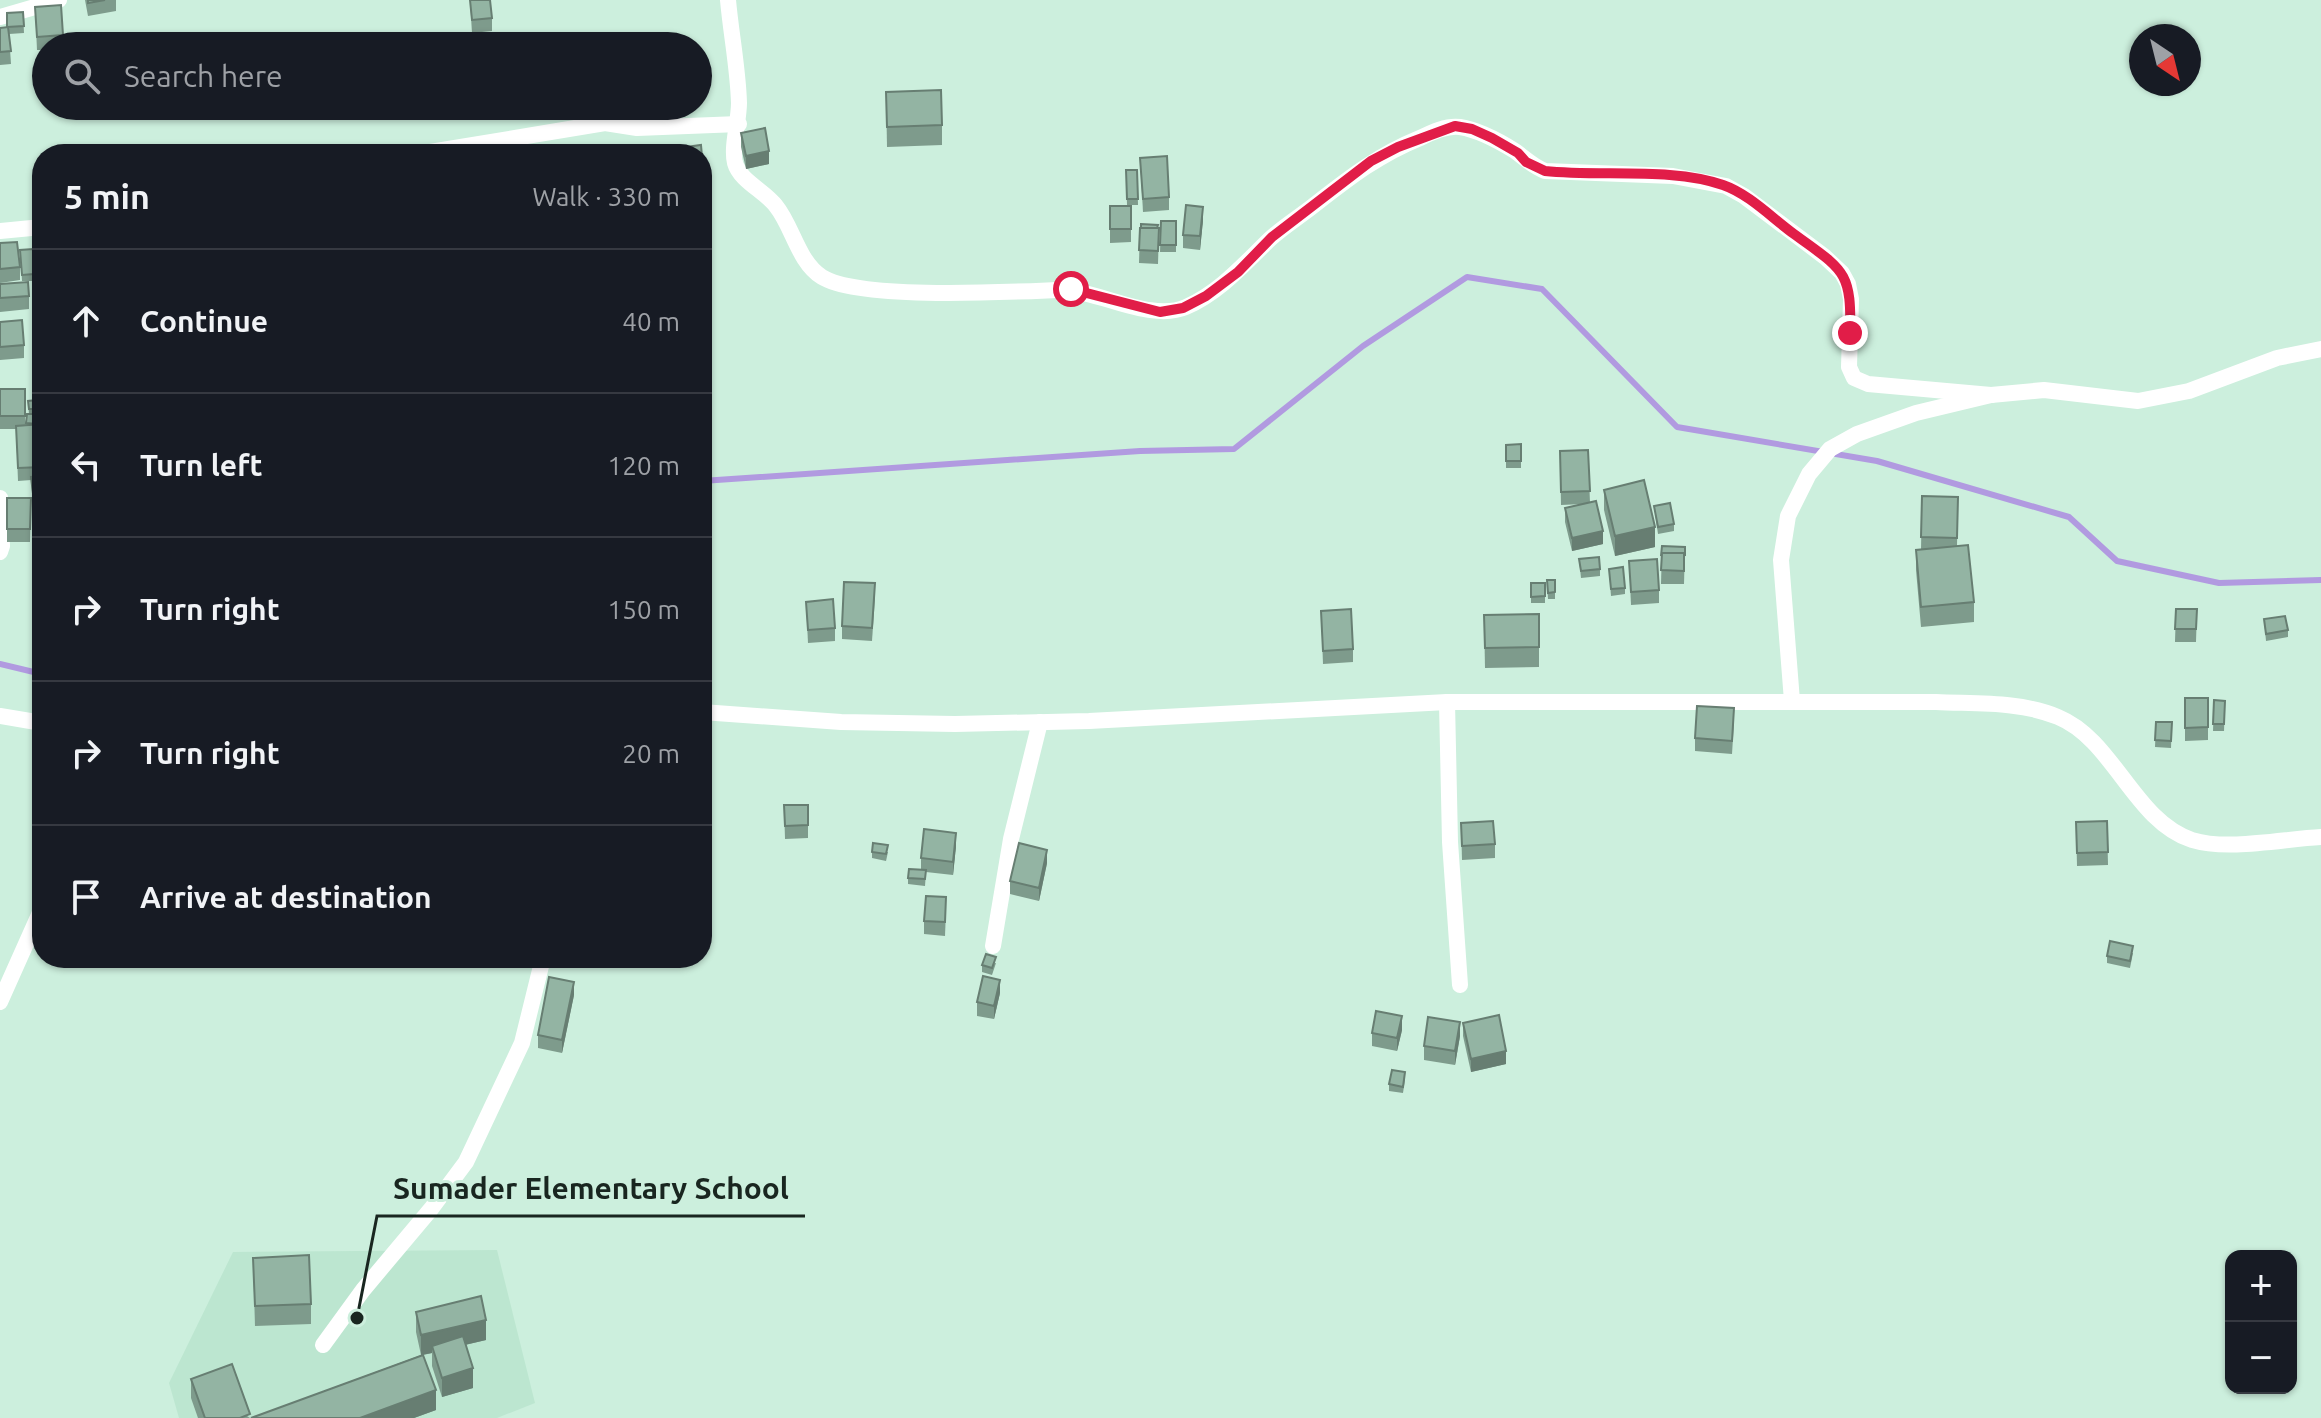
<!DOCTYPE html>
<html lang="en">
<head>
<meta charset="utf-8">
<style>
	body { margin:0; font-family:Ubuntu,sans-serif; background:#242831; color:#f1f3f6 }
	.controls { position:absolute; right:24px; bottom:24px; display:grid; overflow:hidden; border-radius:16px; box-shadow:0 2px 6px #0004 }
	.controls button { width:72px; height:72px; display:grid; place-items:center; padding:0; border:0; border-bottom:2px solid #363941; background:#171b24; color:#f1f3f6; font:40px sans-serif }
	.compass { position:absolute; left:2129px; top:24px; width:72px; height:72px; border-radius:50%; background:#171b24; box-shadow:0 2px 6px #0004; rotate:145deg }
	.stop { position:absolute; width:24px; height:24px; margin:-18px; border:6px solid #e11d48; border-radius:50%; background:#fff }
	.stop.end { background:#e11d48; border-color:#fff; box-shadow:0 2px 8px #0008 }
	.list { margin:0; padding:0; list-style:none }
	h2 { display:flex; justify-content:space-between; align-items:center; height:104px; margin:0; padding:0 32px; font-size:34px }
	h2 small { font-size:26px; font-weight:400; color:#9ea1a6 }
	.list li { display:grid; grid-template-columns:52px 1fr auto; gap:24px; align-items:center; box-sizing:border-box; height:144px; padding:0 32px; border-top:2px solid #363941 }
	.list b { display:block; font-size:30px; white-space:nowrap }
	.list em { font-size:26px; font-style:normal; color:#9ea1a6 }
	.icon { flex:none; width:44px; height:44px; fill:none; stroke:currentColor; stroke-width:2; stroke-linecap:round; stroke-linejoin:round }
	.map { position:relative; flex:none; width:2321px; height:1418px; overflow:hidden }
	.search { position:absolute; background:#171b24; box-shadow:0 2px 6px #0004; left:32px; top:32px; width:680px; height:88px; display:flex; align-items:center; gap:20px; box-sizing:border-box; padding:0 28px; border-radius:44px; color:#9ea1a6; font-size:30px }
	.panel { position:absolute; background:#171b24; box-shadow:0 2px 6px #0004; left:32px; top:144px; width:680px; height:824px; border-radius:32px }
	.map>svg:first-child { display:block }
	.built { fill:#bce6d0 }
	.lines { fill:none; stroke-linecap:round; stroke-linejoin:round }
	.stream { stroke:#b19ae0; stroke-width:6 }
	.street { stroke:#fff; stroke-width:16 }
	.wall { fill:#7e9b8c }
	.shaded-wall { fill:#677e72 }
	.building { fill:#93b4a3; stroke:#677e72; stroke-width:2 }
	.route { stroke:#e11d48; stroke-width:10 }
	.leader { fill:none; stroke:#192620; stroke-width:3 }
	.callout-dot { fill:#192620; stroke:#ccefdd; stroke-width:3 }
	.callout-label { font-size:30px; text-anchor:middle; font-weight:bold; fill:#192620; stroke:#ccefdd; stroke-width:6; stroke-linejoin:round; paint-order:stroke }
</style>
</head>
<body>
<div class="map">
<svg width="2321" height="1418" viewBox="0 0 2321 1418">
	<rect width="100%" height="100%" fill="#ccefdd"/>
	<!-- built -->
	<polygon class="built" points="497,1250 535,1403 497,1418 179,1418 169,1383 233,1252"/>
	<g class="lines">
		<!-- stream -->
		<g class="stream">
			<polyline points="702,481 1140,451 1234,449 1363,346 1467,277 1542,289 1677,427 1877,461 2069,517 2117,561 2219,583 2321,580"/>
			<polyline points="0,664 42,674"/>
		</g>
		<!-- street -->
		<g class="street">
			<path d="M 728,0 C 731,34 738,68 739,103 C 739,121 731,147 735,163 C 740,181 765,191 776,206 C 793,227 798,262 822,277 C 859,300 1008,292 1056,290 C 1097,288 1149,323 1186,307 C 1220,292 1244,264 1270,239 C 1283,227 1299,217 1313,206 C 1349,178 1378,155 1420,138 C 1432,132 1447,125 1460,127 C 1479,130 1499,141 1515,151 C 1526,159 1532,166 1545,171 L 1673,176 L 1726,186 L 1744,196 L 1825,257 L 1842,273 L 1848,284 L 1851,299 L 1849,367 L 1854,378 L 1868,384 L 1991,395"/>
			<polyline points="0,17 59,0"/>
			<polyline points="418,154 605,123 637,128 739,124"/>
			<polyline points="0,231 42,227"/>
			<polyline points="0,498 2,546 0,552"/>
			<polyline points="1792,701 1781,560 1788,516 1809,474 1830,449 1857,434 1916,413 1991,395 2044,390 2138,401 2189,391 2277,358 2321,349"/>
			<polyline points="1447,702 1450,842 1460,985"/>
			<path d="M 702,712 L 841,722 L 955,724 L 1089,721 L 1447,702 L 1936,702 C 1976,704 2020,701 2058,717 C 2114,740 2134,821 2192,840 C 2228,851 2283,839 2321,837"/>
			<polyline points="0,716 42,723"/>
			<polyline points="993,946 1011,839 1040,722"/>
			<polyline points="0,1002 42,908"/>
			<polyline points="323,1345 363,1290 431,1209 466,1162 522,1043 543,958"/>
		</g>
	</g>
	<!-- wall -->
	<g class="wall">
		<polygon points="85,0 116,0 116,11 88,16"/>
		<polygon points="470,0 492,18 492,31 472,33"/>
		<polygon points="35,7 63,35 63,46 46,46 46,50 37,50"/>
		<polygon points="23,12 24,33 9,34 11,64 0,65 0,28 7,27"/>
		<polygon points="886,92 942,125 942,145 887,147"/>
		<polygon points="741,133 769,164 746,169 741,147"/>
		<polygon points="1140,158 1169,197 1169,210 1143,212"/>
		<polygon points="1126,170 1137,170 1138,205 1127,205"/>
		<polygon points="1110,206 1131,206 1131,242 1110,243"/>
		<polygon points="1203,220 1200,250 1183,248 1183,235"/>
		<polygon points="1161,221 1176,221 1176,252 1160,252"/>
		<polygon points="1140,228 1159,228 1158,264 1139,263"/>
		<polygon points="0,243 20,267 20,280 0,283"/>
		<polygon points="33,249 34,281 22,281 20,250"/>
		<polygon points="0,284 29,296 29,309 0,312"/>
		<polygon points="0,322 24,345 24,358 0,360"/>
		<polygon points="0,389 25,389 25,425 27,414 29,414 28,401 38,409 38,425 42,424 42,515 34,515 31,480 18,481 16,429 0,429"/>
		<polygon points="1521,444 1521,468 1506,468 1506,445"/>
		<polygon points="1588,450 1590,503 1603,544 1572,551 1565,522 1565,508 1583,504 1561,505 1560,451"/>
		<polygon points="1604,490 1655,547 1615,556 1604,510"/>
		<polygon points="1922,496 1958,497 1957,546 1974,602 1974,622 1921,627 1916,570 1916,550 1921,550"/>
		<polygon points="7,498 31,498 30,542 7,542"/>
		<polygon points="1654,506 1674,524 1674,531 1658,534"/>
		<polygon points="39,523 42,523 41,559 39,537"/>
		<polygon points="1662,546 1685,547 1684,584 1661,584"/>
		<polygon points="1579,559 1600,569 1600,576 1581,578"/>
		<polygon points="1629,561 1659,590 1659,603 1631,605"/>
		<polygon points="1609,569 1625,588 1625,594 1611,596"/>
		<polygon points="1547,580 1555,580 1555,599 1548,599"/>
		<rect x="1531" y="583" width="14" height="20"/>
		<polygon points="875,597 872,641 842,639 842,626"/>
		<polygon points="806,602 835,628 835,641 808,643"/>
		<polygon points="2176,609 2197,609 2196,642 2175,642"/>
		<polygon points="1321,611 1353,649 1353,662 1323,664"/>
		<polygon points="1539,614 1539,667 1485,668 1484,615"/>
		<polygon points="2264,619 2288,630 2288,637 2266,641"/>
		<polygon points="2185,698 2208,698 2208,740 2185,741"/>
		<polygon points="2214,700 2225,701 2224,731 2213,731"/>
		<polygon points="1734,722 1732,754 1695,751 1695,738"/>
		<polygon points="2156,722 2172,722 2171,748 2155,747"/>
		<polygon points="784,805 808,805 808,838 785,839"/>
		<polygon points="2107,821 2108,865 2077,866 2076,822"/>
		<polygon points="1461,823 1495,844 1495,858 1462,860"/>
		<polygon points="956,846 953,875 926,872 925,886 908,884 908,878 921,870 921,858"/>
		<polygon points="872,852 888,852 886,861 872,858"/>
		<polygon points="1047,863 1039,901 1010,894 1010,881"/>
		<polygon points="946,910 945,936 924,934 924,921"/>
		<polygon points="2133,953 2130,968 2107,963 2107,956"/>
		<polygon points="461,958 471,958 470,962 461,961"/>
		<polygon points="996,963 992,975 982,972 982,965"/>
		<polygon points="1000,993 994,1019 977,1016 977,1002"/>
		<polygon points="574,995 562,1053 538,1048 538,1035"/>
		<polygon points="1463,1023 1506,1064 1471,1072 1463,1036"/>
		<polygon points="1402,1030 1397,1051 1372,1046 1372,1033"/>
		<polygon points="1460,1036 1455,1065 1424,1060 1424,1046"/>
		<polygon points="1405,1079 1403,1093 1389,1091 1389,1084"/>
		<polygon points="253,1258 311,1304 311,1324 255,1326"/>
		<polygon points="416,1312 486,1340 465,1345 473,1388 442,1397 432,1366 432,1353 423,1355 436,1410 414,1418 251,1418 421,1355 416,1332"/>
		<polygon points="191,1379 250,1418 198,1418 191,1398"/>
	</g>
	<!-- shaded-wall -->
	<g class="shaded-wall">
		<polygon points="769,151 769,164 746,169 746,156"/>
		<polygon points="1203,207 1203,220 1200,250 1200,236"/>
		<polygon points="1655,527 1655,547 1615,556 1615,536"/>
		<polygon points="1603,531 1603,544 1572,551 1572,538"/>
		<polygon points="956,833 956,846 953,875 953,862"/>
		<polygon points="1047,850 1047,863 1039,901 1039,888"/>
		<polygon points="1000,980 1000,993 994,1019 994,1006"/>
		<polygon points="574,982 574,995 562,1053 562,1040"/>
		<polygon points="1402,1016 1402,1030 1397,1051 1397,1038"/>
		<polygon points="1460,1022 1460,1036 1455,1065 1455,1051"/>
		<polygon points="1506,1051 1506,1064 1471,1072 1471,1059"/>
		<polygon points="486,1320 486,1340 434,1352 432,1346 432,1353 421,1355 421,1335"/>
		<polygon points="473,1368 473,1388 442,1397 442,1378"/>
		<polygon points="436,1390 436,1410 414,1418 360,1418"/>
	</g>
	<!-- building -->
	<g class="building">
		<polygon points="88,0 105,0 88,3"/>
		<polygon points="470,0 490,0 492,18 472,20"/>
		<polygon points="61,5 63,35 37,37 35,7"/>
		<polygon points="23,12 24,26 7,27 7,13"/>
		<polygon points="8,27 11,51 0,52 0,28"/>
		<polygon points="941,90 942,125 887,127 886,92"/>
		<polygon points="765,128 769,151 746,156 741,133"/>
		<polygon points="701,145 703,168 702,168 702,154 679,154 678,148"/>
		<polygon points="1167,156 1169,197 1143,199 1140,158"/>
		<polygon points="1126,170 1137,170 1138,199 1127,199"/>
		<polygon points="1186,205 1203,207 1200,236 1183,235"/>
		<rect x="1110" y="206" width="21" height="23"/>
		<polygon points="1161,221 1176,221 1176,245 1160,245"/>
		<polygon points="1141,224 1158,225 1157,228 1141,228"/>
		<polygon points="1140,228 1159,228 1158,251 1139,250"/>
		<polygon points="17,242 20,267 0,269 0,243"/>
		<polygon points="33,249 34,274 22,275 20,250"/>
		<polygon points="28,282 29,296 0,298 0,284"/>
		<polygon points="22,320 24,345 0,347 0,322"/>
		<rect x="0" y="389" width="25" height="27"/>
		<polygon points="37,400 38,409 29,409 28,401"/>
		<polygon points="27,414 38,414 37,424 26,423"/>
		<polygon points="42,424 42,467 18,468 16,426"/>
		<polygon points="1521,444 1521,461 1506,461 1506,445"/>
		<polygon points="1588,450 1590,491 1561,492 1560,451"/>
		<polygon points="42,476 42,501 34,502 31,477"/>
		<polygon points="1644,480 1655,527 1615,536 1604,490"/>
		<polygon points="1922,496 1958,497 1957,538 1921,537"/>
		<polygon points="7,498 31,498 30,529 7,529"/>
		<polygon points="1596,501 1603,531 1572,538 1565,508"/>
		<polygon points="1670,503 1674,524 1658,527 1654,506"/>
		<polygon points="39,523 42,523 42,545 41,546"/>
		<polygon points="1968,545 1974,602 1921,607 1916,550"/>
		<polygon points="1662,546 1685,547 1685,556 1684,553 1662,553 1661,556"/>
		<polygon points="1662,553 1684,553 1684,571 1661,570"/>
		<polygon points="1599,557 1600,569 1581,571 1579,559"/>
		<polygon points="1657,559 1659,590 1631,592 1629,561"/>
		<polygon points="1623,567 1625,588 1611,589 1609,569"/>
		<polygon points="1547,580 1555,580 1555,592 1548,593"/>
		<polygon points="844,582 875,583 872,628 842,626"/>
		<polygon points="1531,583 1545,583 1545,596 1531,597"/>
		<polygon points="833,599 835,628 808,630 806,602"/>
		<polygon points="1351,609 1353,649 1323,651 1321,611"/>
		<polygon points="2176,609 2197,609 2196,629 2175,629"/>
		<polygon points="1539,614 1539,647 1485,648 1484,615"/>
		<polygon points="2285,616 2288,630 2266,634 2264,619"/>
		<polygon points="2185,698 2208,698 2208,727 2185,728"/>
		<polygon points="2214,700 2225,701 2224,724 2213,724"/>
		<polygon points="1697,706 1734,708 1732,741 1695,738"/>
		<polygon points="2156,722 2172,722 2171,741 2155,740"/>
		<polygon points="784,805 808,805 808,825 785,826"/>
		<polygon points="1493,821 1495,844 1462,846 1461,823"/>
		<polygon points="2107,821 2108,852 2077,853 2076,822"/>
		<polygon points="924,829 956,833 953,862 921,858"/>
		<polygon points="873,843 888,845 886,854 872,852"/>
		<polygon points="1019,843 1047,850 1039,888 1010,881"/>
		<polygon points="909,869 926,870 925,879 908,878"/>
		<polygon points="926,896 946,897 945,922 924,921"/>
		<polygon points="2110,941 2133,946 2130,961 2107,956"/>
		<polygon points="986,954 996,957 992,968 982,965"/>
		<polygon points="983,976 1000,980 994,1006 977,1002"/>
		<polygon points="549,977 574,982 562,1040 538,1035"/>
		<polygon points="1376,1011 1402,1016 1397,1038 1372,1033"/>
		<polygon points="1499,1015 1506,1051 1471,1059 1463,1023"/>
		<polygon points="1428,1017 1460,1022 1455,1051 1424,1046"/>
		<polygon points="1392,1070 1405,1072 1403,1087 1389,1084"/>
		<polygon points="309,1255 311,1304 255,1306 253,1258"/>
		<polygon points="481,1296 486,1320 421,1335 416,1312"/>
		<polygon points="463,1336 473,1368 442,1378 432,1346"/>
		<polygon points="423,1355 436,1390 360,1418 251,1418"/>
		<polygon points="232,1364 250,1414 240,1418 205,1418 191,1379"/>
	</g>
	<g class="lines">
		<!-- route -->
		<path class="route" d="M 1071,289 L 1160,312 L 1183,308 L 1206,296 L 1238,272 L 1272,237 L 1371,161 L 1398,147 L 1455,126 L 1472,129 L 1492,138 L 1518,153 L 1526,162 L 1545,171 C 1600,177 1673,167 1723,185 C 1749,194 1772,218 1794,234 C 1843,270 1852,270 1850,333"/>
	</g>
	<!-- callouts -->
	<path class="leader" d="M357 1318L377 1216H805"/>
	<circle class="callout-dot" cx="357" cy="1318" r="8"/>
	<g class="callout-label">
		<text x="591" y="1199">Sumader Elementary School</text>
	</g>
</svg>
<div class="controls">
<button>+</button>
<button>−</button>
</div>
<svg class="compass" viewBox="-18 -18 36 36"><path d="M0-13l5 13h-10z" fill="#e53935"/><path d="M0 13l5-13h-10z" fill="#9ea1a6"/></svg>
<div class="stop" style="left:1071px;top:289px"></div>
<div class="stop end" style="left:1850px;top:333px"></div>
<div class="search"><svg class="icon" aria-label="search" viewBox="0 0 24 24"><circle cx="10" cy="10" r="6"/><path d="M15 15l6 6"/></svg>Search here</div>
<section class="panel">
<h2>5 min<small>Walk · 330 m</small></h2>
<ul class="list">
<li><svg class="icon" aria-label="ahead" viewBox="0 0 24 24"><path d="M12 20V5M6 11l6-6 6 6"/></svg><div><b>Continue</b></div><em>40 m</em></li>
<li><svg class="icon" aria-label="left" viewBox="0 0 24 24"><path d="M17 20v-9H6M10 6l-5 5 5 5"/></svg><div><b>Turn left</b></div><em>120 m</em></li>
<li><svg class="icon" aria-label="right" viewBox="0 0 24 24"><path d="M7 20v-9h11M14 6l5 5-5 5"/></svg><div><b>Turn right</b></div><em>150 m</em></li>
<li><svg class="icon" aria-label="right" viewBox="0 0 24 24"><path d="M7 20v-9h11M14 6l5 5-5 5"/></svg><div><b>Turn right</b></div><em>20 m</em></li>
<li><svg class="icon" aria-label="arrive" viewBox="0 0 24 24"><path d="M6 21V4h12l-3 4 3 4H6"/></svg><div><b>Arrive at destination</b></div></li>
</ul>
</section>
</div>
</body>
</html>
